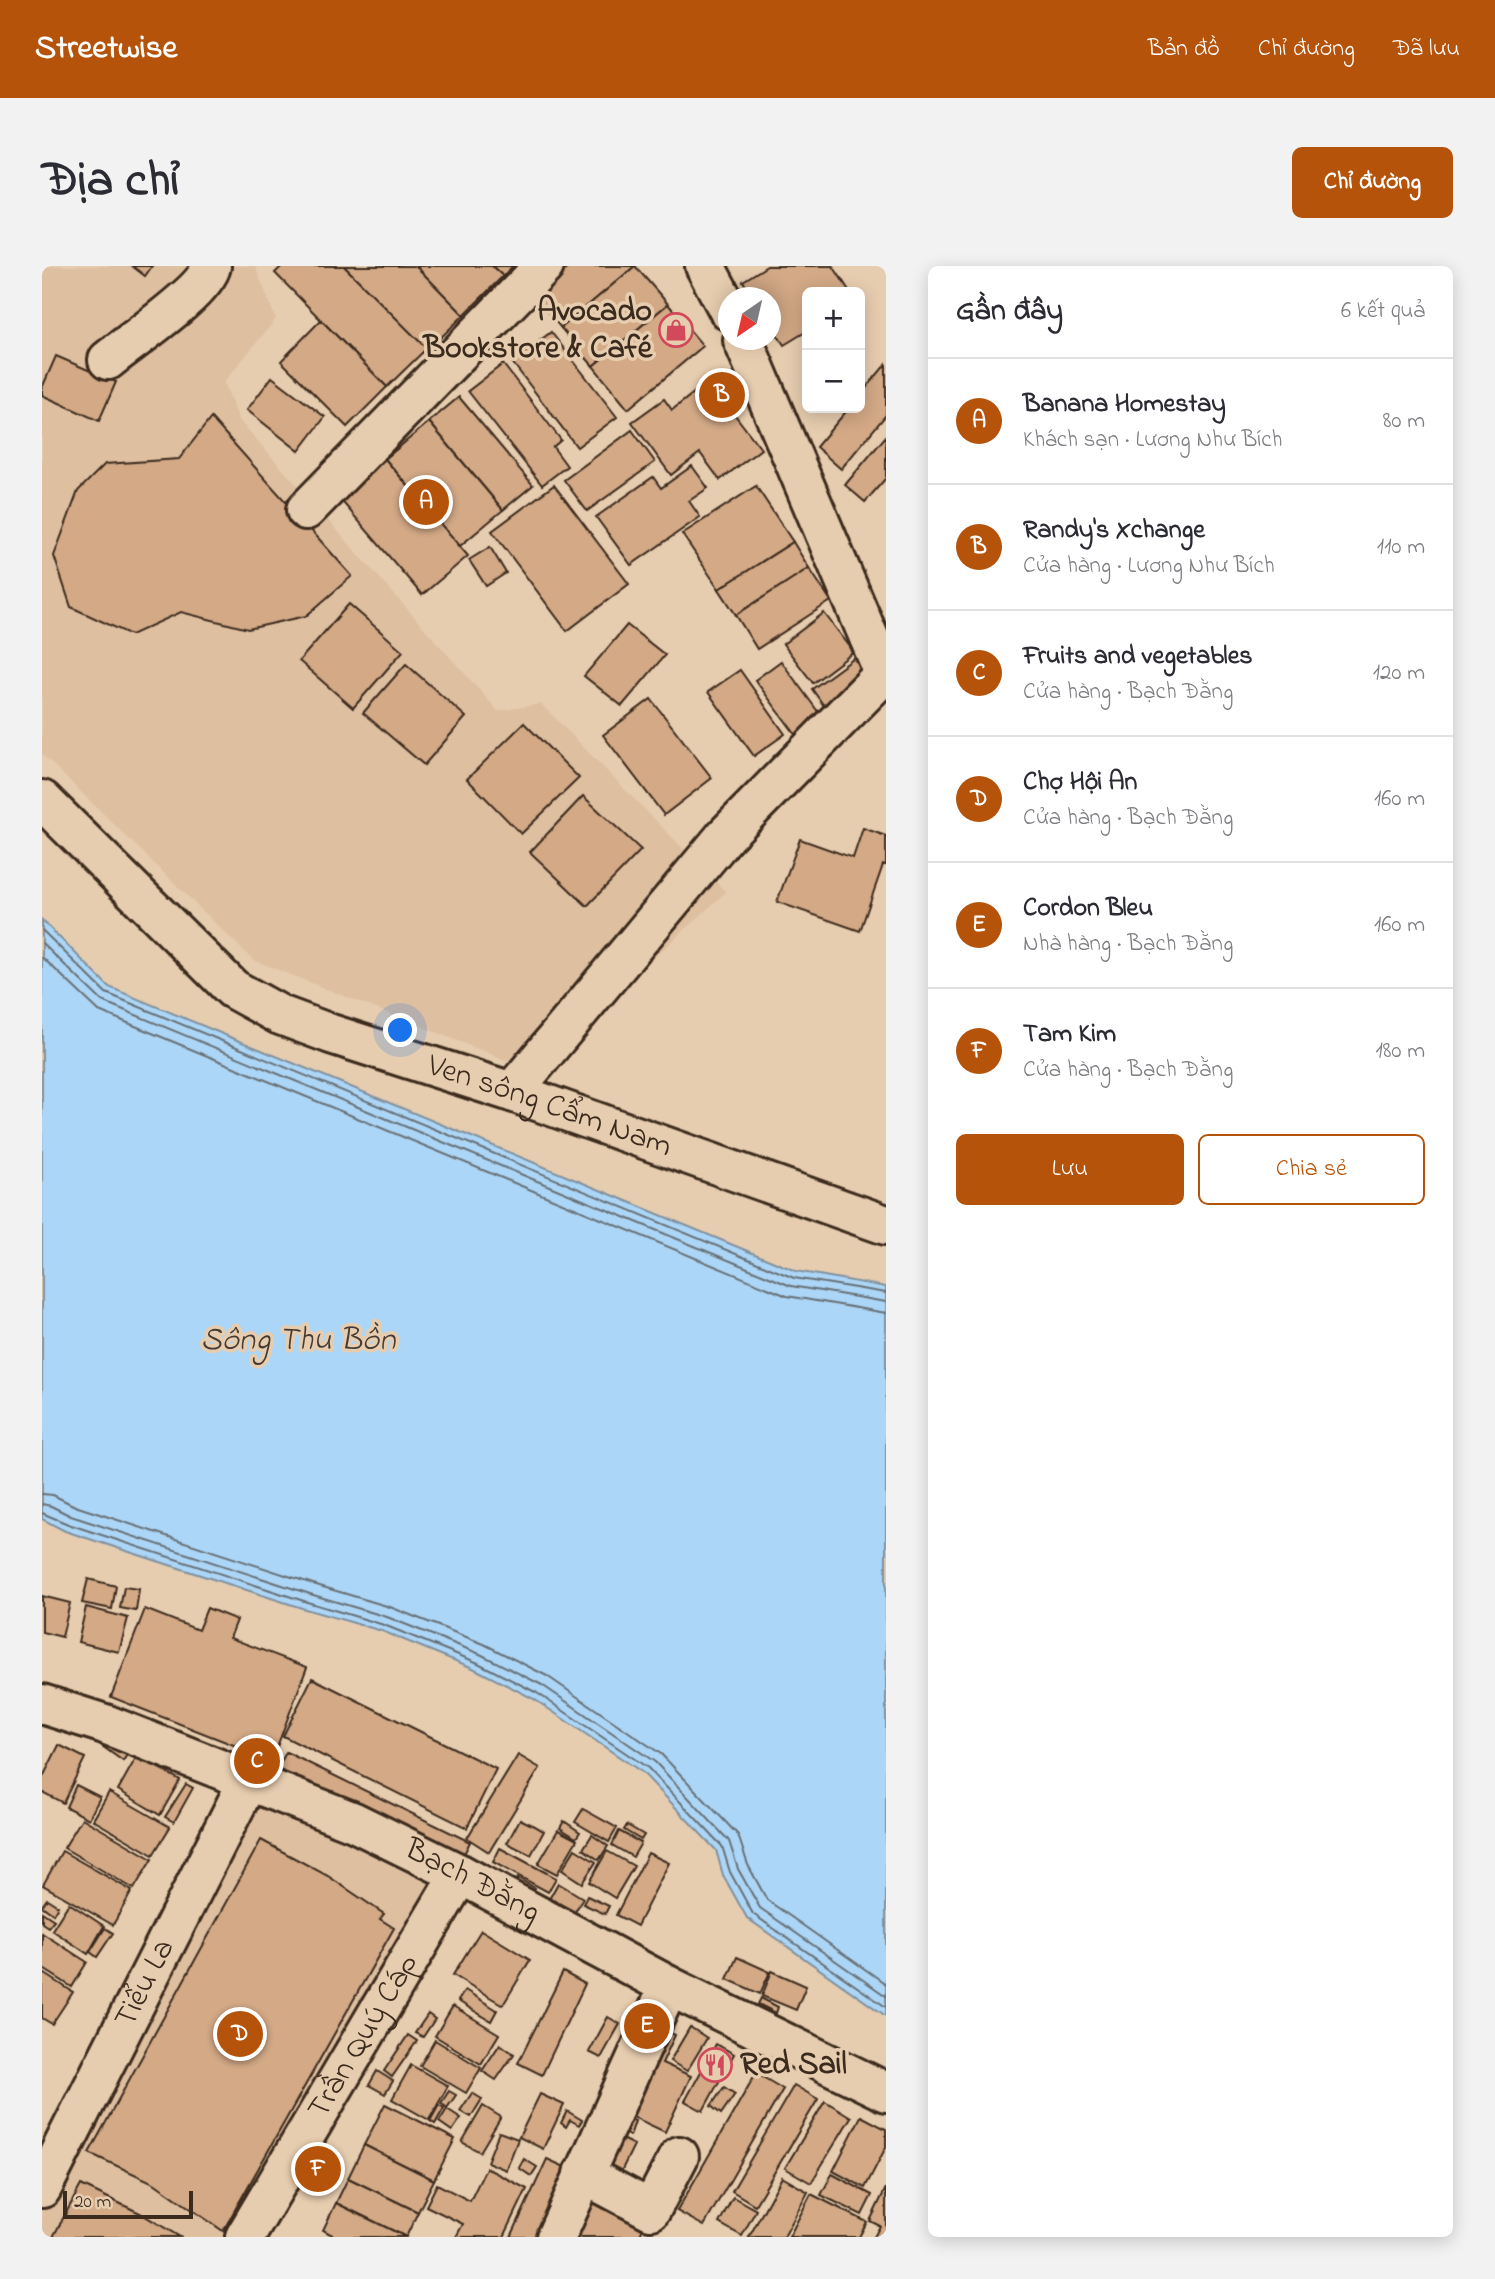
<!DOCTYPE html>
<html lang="vi">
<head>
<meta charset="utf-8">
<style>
	body { margin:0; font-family:"Indie Flower",sans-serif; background:#f2f2f3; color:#2b2b33 }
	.controls { position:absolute; right:21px; top:21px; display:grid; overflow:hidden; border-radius:10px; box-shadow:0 4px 18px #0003 }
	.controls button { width:63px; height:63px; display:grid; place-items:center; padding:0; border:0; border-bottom:2px solid #e1e1e2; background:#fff; color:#2b2b33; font:35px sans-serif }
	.compass { position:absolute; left:676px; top:21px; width:63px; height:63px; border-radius:50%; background:#fff; box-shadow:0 4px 18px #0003; rotate:214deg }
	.scale { position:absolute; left:21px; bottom:18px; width:130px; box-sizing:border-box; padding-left:7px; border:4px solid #3b2a1e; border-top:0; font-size:19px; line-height:24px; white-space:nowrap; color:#3b2a1e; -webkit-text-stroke:5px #e7cdaf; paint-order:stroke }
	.you { position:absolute; left:359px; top:765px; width:24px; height:24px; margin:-18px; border:5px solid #fff; border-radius:50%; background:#1a73e8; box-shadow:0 0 0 10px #1a73e833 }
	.badge { display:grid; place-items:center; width:46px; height:46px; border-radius:50%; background:#b45309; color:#fff; font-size:23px; font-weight:700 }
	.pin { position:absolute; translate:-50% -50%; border:4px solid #fff; box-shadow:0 2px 7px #0006 }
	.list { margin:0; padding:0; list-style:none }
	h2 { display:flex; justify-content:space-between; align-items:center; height:91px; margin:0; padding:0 28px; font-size:30px }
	h2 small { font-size:23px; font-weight:400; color:#7c7c81 }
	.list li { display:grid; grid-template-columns:46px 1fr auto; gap:21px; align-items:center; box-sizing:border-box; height:126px; padding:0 28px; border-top:2px solid #e1e1e2 }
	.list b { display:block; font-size:26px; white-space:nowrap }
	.list p { margin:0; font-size:23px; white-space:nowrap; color:#7c7c81 }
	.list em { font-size:23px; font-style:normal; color:#7c7c81 }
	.actions { display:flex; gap:14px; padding:21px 28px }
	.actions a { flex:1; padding:16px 0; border:2px solid #b45309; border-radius:10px; text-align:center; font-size:24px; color:#b45309 }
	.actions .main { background:#b45309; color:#fff }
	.map { position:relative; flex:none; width:844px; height:1971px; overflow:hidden; border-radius:10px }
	header { display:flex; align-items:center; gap:42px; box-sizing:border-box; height:98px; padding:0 35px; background:#b45309; color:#fff }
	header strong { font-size:33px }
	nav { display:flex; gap:38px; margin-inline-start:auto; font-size:24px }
	.intro { display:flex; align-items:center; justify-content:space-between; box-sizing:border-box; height:168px; padding:0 42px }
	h1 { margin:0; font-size:49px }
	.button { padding:18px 32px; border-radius:10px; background:#b45309; color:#fff; font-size:24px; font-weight:700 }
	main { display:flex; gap:42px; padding:0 42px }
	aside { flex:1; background:#fff; border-radius:10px; box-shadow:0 4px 18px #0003 }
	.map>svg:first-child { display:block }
	.built { fill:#debfa0 }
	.water { fill:#acd6f7; stroke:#7f91a0; stroke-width:2 }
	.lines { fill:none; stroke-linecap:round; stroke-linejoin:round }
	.shore { stroke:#686f75; stroke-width:2 }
	.building { fill:#d3a986; stroke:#3b2a1e; stroke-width:2 }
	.minor-casing { stroke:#3b2a1e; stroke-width:44 }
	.minor { stroke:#e7cdaf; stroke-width:38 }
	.labels { text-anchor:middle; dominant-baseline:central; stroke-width:7; stroke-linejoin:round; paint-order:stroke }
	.poi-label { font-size:32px; font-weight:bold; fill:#3b2a1e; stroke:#e7cdaf; text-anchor:end }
	.street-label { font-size:32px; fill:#3b2a1e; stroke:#e7cdaf }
	.water-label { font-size:33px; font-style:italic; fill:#463b34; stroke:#e7cdaf }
</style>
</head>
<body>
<header>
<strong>Streetwise</strong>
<nav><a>Bản đồ</a><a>Chỉ đường</a><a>Đã lưu</a></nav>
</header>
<div class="intro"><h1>Địa chỉ</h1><a class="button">Chỉ đường</a></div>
<main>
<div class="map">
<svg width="844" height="1971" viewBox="0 0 844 1971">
	<rect width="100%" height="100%" fill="#e7cdaf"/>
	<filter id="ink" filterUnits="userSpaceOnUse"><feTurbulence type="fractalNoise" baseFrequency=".0143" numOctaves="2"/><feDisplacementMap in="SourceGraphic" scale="14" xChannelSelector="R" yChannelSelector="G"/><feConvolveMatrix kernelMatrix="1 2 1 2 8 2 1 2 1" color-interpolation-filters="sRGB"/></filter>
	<g filter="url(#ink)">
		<!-- built -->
		<g class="built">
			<polygon points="0,0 213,0 234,53 182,116 197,154 456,445 499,438 684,626 489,804 211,694 0,488"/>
			<polygon points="213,1523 406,1613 191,1971 0,1971 0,1923"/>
		</g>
		<!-- water -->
		<polygon class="water" points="0,654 67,721 754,1005 844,1021 844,1750 705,1652 681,1609 674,1584 601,1507 492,1433 431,1402 340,1365 263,1343 23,1265 0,1253"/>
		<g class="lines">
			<!-- shore -->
			<g class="shore">
				<polyline points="0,664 64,727 752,1012 844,1027"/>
				<polyline points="0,677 60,735 749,1020 844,1036"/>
				<polyline points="0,691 57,745 745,1030 844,1047"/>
				<polyline points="0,1228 11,1229 33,1240 271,1318 348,1341 442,1378 505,1410 619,1488 696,1569 706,1599 725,1634 844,1718"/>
				<polyline points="0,1238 9,1240 29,1250 268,1328 345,1351 438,1388 500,1419 613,1496 687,1575 696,1603 718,1642 844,1730"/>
				<polyline points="0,1247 26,1258 265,1336 342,1359 434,1396 495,1427 606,1502 680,1580 688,1606 711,1648 844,1741"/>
			</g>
		</g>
		<!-- building -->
		<g class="building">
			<polygon points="90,0 110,0 103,10"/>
			<polygon points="240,0 302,0 385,82 345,121 233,7"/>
			<polygon points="302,0 374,0 422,49 386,84"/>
			<polygon points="374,0 450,0 461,10 422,49"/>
			<polygon points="450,0 471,0 461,10"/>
			<polygon points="528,0 593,0 519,62 492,30"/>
			<polygon points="593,0 626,38 551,100 519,62"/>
			<polygon points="725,0 791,0 808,26 765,26 765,65 742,79 729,59 729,32 711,32 701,15"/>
			<polygon points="626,38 661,80 586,143 551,100"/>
			<polygon points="279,54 345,121 305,161 239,95"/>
			<polygon points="509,66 575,151 535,181 470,96"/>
			<polygon points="14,90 74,116 57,155 0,129 0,122"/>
			<polygon points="461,98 519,174 511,181 525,200 500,219 426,125"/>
			<polygon points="844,98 844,149 799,203 774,181 807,142 818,142 818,129"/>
			<polygon points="230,111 283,151 257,185 205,144"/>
			<polygon points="667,115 719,183 678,214 658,187 629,209 590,156 622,133 630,144"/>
			<polygon points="417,131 491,219 461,244 387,156"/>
			<polygon points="169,152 310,310 264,350 206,363 139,346 89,369 29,341 12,290 36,225 63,198 137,193"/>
			<polygon points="387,156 461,244 418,280 343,193"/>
			<polygon points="590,164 613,196 545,245 522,214"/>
			<polygon points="844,170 844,212 823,236 803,219"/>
			<polygon points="343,193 426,290 380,329 297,232"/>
			<polygon points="650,200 666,222 647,235 658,251 589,299 554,251 611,211 619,222"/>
			<polygon points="512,219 587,318 525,365 450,265"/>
			<polygon points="714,220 751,276 677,323 640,268"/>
			<polygon points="751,276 767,302 694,349 677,323"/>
			<polygon points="448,281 464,307 444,320 427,294"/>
			<polygon points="767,302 789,335 715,383 694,349"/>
			<polygon points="307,338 361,385 311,442 257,395"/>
			<polygon points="782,347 812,386 771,417 741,378"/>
			<polygon points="585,359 623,389 580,440 542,410"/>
			<polygon points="814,391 831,417 787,447 770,423"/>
			<polygon points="739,395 785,458 760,477 713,414"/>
			<polygon points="364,398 424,451 382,499 321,447"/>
			<polygon points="698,404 743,468 712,490 666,426"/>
			<polygon points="609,433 670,512 622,549 561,469"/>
			<polygon points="482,457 537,512 479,568 425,513"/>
			<polygon points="541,530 599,584 545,640 488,586"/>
			<polygon points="821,562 844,570 844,599 841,599 818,665 735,636 758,573 811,592"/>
			<polygon points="46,1313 74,1320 70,1343 40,1337"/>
			<polygon points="82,1321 97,1323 94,1345 78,1342"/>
			<polygon points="0,1330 28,1337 20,1371 0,1366"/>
			<polygon points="44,1341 86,1352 77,1386 36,1376"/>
			<polygon points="165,1342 195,1354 188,1372 265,1401 230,1494 69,1431 103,1343 156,1364"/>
			<polygon points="270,1412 454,1503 425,1562 241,1470"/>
			<polygon points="50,1473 88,1484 81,1495"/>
			<polygon points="17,1479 43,1492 21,1537 0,1526 0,1513"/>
			<polygon points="244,1486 428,1576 419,1594 235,1504"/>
			<polygon points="476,1489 498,1502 447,1586 425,1572"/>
			<polygon points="95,1490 138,1514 118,1549 76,1524"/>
			<polygon points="144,1518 151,1522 132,1556 123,1551"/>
			<polygon points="34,1519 58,1531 47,1553 24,1541"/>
			<polygon points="67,1526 128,1561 111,1589 51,1554"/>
			<polygon points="541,1543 575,1562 567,1576 533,1556"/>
			<polygon points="40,1552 110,1593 92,1623 22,1582"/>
			<polygon points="478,1553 502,1565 489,1589 465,1577"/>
			<polygon points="522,1555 538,1566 534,1572 518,1562"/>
			<polygon points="585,1559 602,1569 599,1574 582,1564"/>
			<polygon points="516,1564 535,1574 515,1608 496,1598"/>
			<polygon points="577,1565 599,1577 591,1591 570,1579"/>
			<polygon points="550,1569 566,1580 557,1594 541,1583"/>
			<polygon points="219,1574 286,1610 342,1648 338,1653 352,1662 181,1965 112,1917 47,1887"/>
			<polygon points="458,1582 514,1612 506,1626 451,1596"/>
			<polygon points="533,1583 554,1596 540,1617 520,1604"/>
			<polygon points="20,1585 90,1625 71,1659 1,1619"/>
			<polygon points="565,1585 592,1600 573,1632 547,1616"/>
			<polygon points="606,1587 627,1597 595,1660 574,1649"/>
			<polygon points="476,1612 493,1622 488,1629 472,1620"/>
			<polygon points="516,1617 541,1632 526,1658 501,1644"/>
			<polygon points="545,1630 567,1640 563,1648 541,1638"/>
			<polygon points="5,1633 16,1640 11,1648 0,1640"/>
			<polygon points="27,1637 62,1660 46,1688 10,1664"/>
			<polygon points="0,1646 12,1654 6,1661 0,1657"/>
			<polygon points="63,1662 71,1667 55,1691 48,1686"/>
			<polygon points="439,1664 488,1694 461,1739 411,1709"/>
			<polygon points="0,1667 45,1696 30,1721 0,1702"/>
			<polygon points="695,1691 728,1706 718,1728 685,1713"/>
			<polygon points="730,1705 764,1720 754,1744 720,1730"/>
			<polygon points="0,1706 31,1726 10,1758 0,1752"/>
			<polygon points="521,1706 543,1718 500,1809 476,1797"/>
			<polygon points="423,1724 455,1744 449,1755 416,1735"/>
			<polygon points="719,1732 736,1741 734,1747 716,1738"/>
			<polygon points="411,1740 457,1768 439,1798 393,1770"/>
			<polygon points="386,1748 393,1753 381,1771 373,1767"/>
			<polygon points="566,1751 578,1758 559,1792 547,1786"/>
			<polygon points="615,1761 633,1769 620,1797 649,1810 623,1866 576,1844"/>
			<polygon points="648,1761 665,1772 645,1805 628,1795"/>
			<polygon points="366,1769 375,1775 350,1811 342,1805"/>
			<polygon points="393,1774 439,1802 424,1827 378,1800"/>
			<polygon points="458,1778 472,1788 454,1814 440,1805"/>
			<polygon points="674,1778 692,1788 661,1845 643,1835"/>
			<polygon points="369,1799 406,1820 387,1854 350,1833"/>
			<polygon points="335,1805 351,1815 343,1828 327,1819"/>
			<polygon points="714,1807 741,1823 662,1960 635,1945"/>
			<polygon points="752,1819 776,1833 713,1939 690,1925"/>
			<polygon points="682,1821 693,1828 679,1848 669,1840"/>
			<polygon points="407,1825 414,1829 405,1842 399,1837"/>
			<polygon points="430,1827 440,1833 429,1851 418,1845"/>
			<polygon points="498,1828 522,1839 501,1883 477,1871"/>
			<polygon points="783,1835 809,1851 769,1917 743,1902"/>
			<polygon points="343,1838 413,1873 392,1914 322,1879"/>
			<polygon points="397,1839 402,1842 393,1858 388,1855"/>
			<polygon points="441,1840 459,1851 438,1886 420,1876"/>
			<polygon points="405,1843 419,1852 410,1865 397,1856"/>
			<polygon points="525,1845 540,1854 537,1859 528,1854 524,1861 519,1857"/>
			<polygon points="577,1848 593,1855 588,1870 571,1863"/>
			<polygon points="819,1850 844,1863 844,1881 823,1922 791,1905"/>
			<polygon points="563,1865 592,1879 573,1918 544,1905"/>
			<polygon points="457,1866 476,1873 464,1904 445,1896"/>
			<polygon points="322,1879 392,1914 376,1946 306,1912"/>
			<polygon points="482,1893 495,1901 489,1910 477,1902"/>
			<polygon points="505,1893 534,1906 504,1971 469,1971"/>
			<polygon points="444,1902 485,1923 462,1971 414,1971 421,1958 384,1940 395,1918 428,1935"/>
			<polygon points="790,1908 830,1929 820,1949 779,1929"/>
			<polygon points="740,1911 766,1926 742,1971 707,1971"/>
			<polygon points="306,1912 376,1946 364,1971 294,1937"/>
			<polygon points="546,1918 608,1948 597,1971 530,1971"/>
			<polygon points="39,1919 98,1947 138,1971 11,1971"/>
			<polygon points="844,1922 844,1971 832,1971 838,1960 828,1955"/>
			<polygon points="769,1928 825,1956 817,1971 747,1971"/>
			<polygon points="691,1931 714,1944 700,1970 677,1957"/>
			<polygon points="294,1937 364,1971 294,1971 281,1964"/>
		</g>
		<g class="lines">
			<!-- minor casing -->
			<g class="minor-casing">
				<g id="minor">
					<polyline points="663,0 687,45"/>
					<polyline points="701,74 837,395 844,401"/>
					<path d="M 66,94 C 89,75 164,25 169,0"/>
					<polyline points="264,244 502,0"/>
					<path id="s1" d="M 0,534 L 191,723 L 238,749 L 289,768 L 470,826 L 844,959"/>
					<polyline points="470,826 684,569 844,406"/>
					<path id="s2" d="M 0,1438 L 63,1458 L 312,1556 L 418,1608 L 627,1720 L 844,1826"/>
					<polyline points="541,1908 609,1944 637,1890"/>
					<path id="s3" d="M 0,1922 L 207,1513"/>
					<path id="s4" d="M 203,1971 L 418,1608"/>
					<polyline points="514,1971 627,1720"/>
				</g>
			</g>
			<!-- minor -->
			<use href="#minor" class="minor"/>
		</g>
	</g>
	<!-- icons -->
	<defs>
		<g id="shop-ring" transform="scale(1.75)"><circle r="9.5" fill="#e7cdaf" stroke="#d1495b" stroke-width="1.5"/><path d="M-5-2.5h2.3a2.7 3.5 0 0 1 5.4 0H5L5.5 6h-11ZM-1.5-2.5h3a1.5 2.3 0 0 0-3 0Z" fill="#d1495b"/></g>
		<g id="restaurant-ring" transform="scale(1.75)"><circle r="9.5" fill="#e7cdaf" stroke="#d1495b" stroke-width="1.5"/><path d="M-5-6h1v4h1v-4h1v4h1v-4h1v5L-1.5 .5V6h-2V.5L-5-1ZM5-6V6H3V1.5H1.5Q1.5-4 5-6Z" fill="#d1495b"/></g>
	</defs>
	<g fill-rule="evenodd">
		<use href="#shop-ring" x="634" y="64"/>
		<use href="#restaurant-ring" x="673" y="1799"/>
	</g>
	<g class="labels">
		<!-- poi labels -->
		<g class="poi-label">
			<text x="610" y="46">Avocado<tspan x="610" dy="37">Bookstore &amp; Café</tspan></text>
			<text x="698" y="1799" text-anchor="start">Red Sail</text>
		</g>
		<!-- street labels -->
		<g class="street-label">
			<text stroke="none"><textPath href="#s1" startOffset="607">Ven sông Cẩm Nam</textPath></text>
			<text stroke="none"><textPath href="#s2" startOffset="466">Bạch Đằng</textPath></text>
			<text stroke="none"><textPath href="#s3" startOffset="229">Tiểu La</textPath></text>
			<text stroke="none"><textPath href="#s4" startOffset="233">Trần Quý Cáp</textPath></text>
		</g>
		<!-- water labels -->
		<g class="water-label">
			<text x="256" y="1075">Sông Thu Bồn</text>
		</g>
	</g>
</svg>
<div class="controls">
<button>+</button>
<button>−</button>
</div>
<svg class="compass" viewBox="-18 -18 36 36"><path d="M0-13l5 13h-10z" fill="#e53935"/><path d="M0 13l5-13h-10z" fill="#7c7c81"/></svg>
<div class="scale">20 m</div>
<div class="you"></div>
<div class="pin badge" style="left:384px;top:236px">A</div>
<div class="pin badge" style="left:680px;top:129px">B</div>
<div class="pin badge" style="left:215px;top:1495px">C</div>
<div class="pin badge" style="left:198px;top:1768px">D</div>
<div class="pin badge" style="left:605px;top:1760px">E</div>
<div class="pin badge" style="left:276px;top:1903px">F</div>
</div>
<aside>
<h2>Gần đây<small>6 kết quả</small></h2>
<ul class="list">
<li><span class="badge">A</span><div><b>Banana Homestay</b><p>Khách sạn · Lương Như Bích</p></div><em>80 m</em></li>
<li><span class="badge">B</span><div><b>Randy's Xchange</b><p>Cửa hàng · Lương Như Bích</p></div><em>110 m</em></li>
<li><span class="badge">C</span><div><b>Fruits and vegetables</b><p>Cửa hàng · Bạch Đằng</p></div><em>120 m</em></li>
<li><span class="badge">D</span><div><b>Chợ Hội An</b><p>Cửa hàng · Bạch Đằng</p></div><em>160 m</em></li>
<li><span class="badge">E</span><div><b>Cordon Bleu</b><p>Nhà hàng · Bạch Đằng</p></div><em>160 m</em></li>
<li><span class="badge">F</span><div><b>Tam Kim</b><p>Cửa hàng · Bạch Đằng</p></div><em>180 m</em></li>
</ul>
<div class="actions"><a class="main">Lưu</a><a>Chia sẻ</a></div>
</aside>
</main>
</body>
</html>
